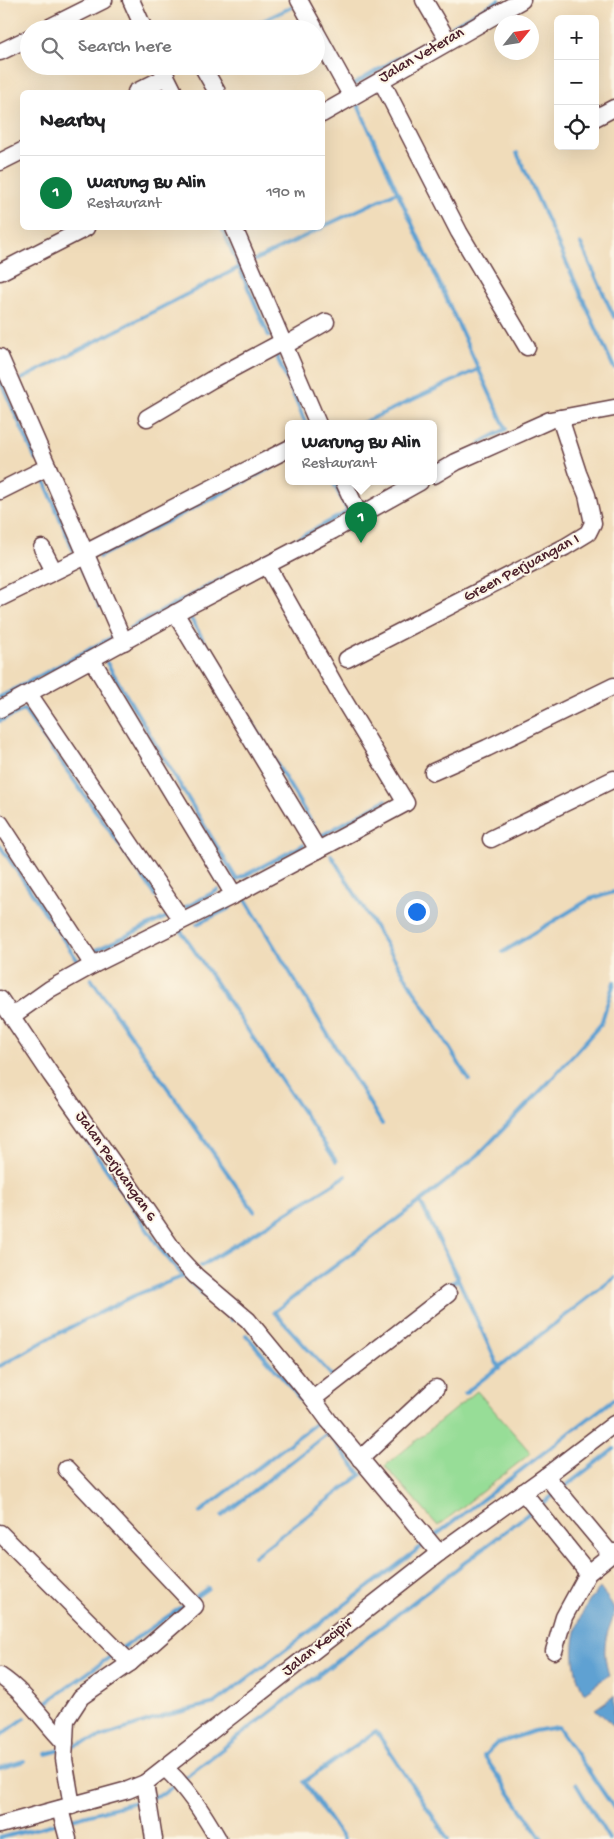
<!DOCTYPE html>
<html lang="en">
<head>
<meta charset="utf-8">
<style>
	body { margin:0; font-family:"Gochi Hand",sans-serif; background:#f6f6f6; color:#202124 }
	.controls { position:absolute; right:15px; top:15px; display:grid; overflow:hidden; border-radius:8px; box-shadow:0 5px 20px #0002 }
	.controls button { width:45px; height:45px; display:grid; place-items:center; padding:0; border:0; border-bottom:1px solid #e0e0e0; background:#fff; color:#202124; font:25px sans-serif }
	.compass { position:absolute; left:494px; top:15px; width:45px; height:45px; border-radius:50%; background:#fff; box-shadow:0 5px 20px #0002; rotate:60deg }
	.you { position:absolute; left:416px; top:911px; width:18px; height:18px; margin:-12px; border:4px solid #fff; border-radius:50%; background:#1a73e8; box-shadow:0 0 0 8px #1a73e833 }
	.badge { display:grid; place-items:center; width:32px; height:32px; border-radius:50%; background:#0b8043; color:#fff; font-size:16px; font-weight:700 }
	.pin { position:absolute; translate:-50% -41px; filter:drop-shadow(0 1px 2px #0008) }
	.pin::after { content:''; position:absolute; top:26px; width:18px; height:15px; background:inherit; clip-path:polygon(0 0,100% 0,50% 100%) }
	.popup { position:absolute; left:285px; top:420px; width:152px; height:65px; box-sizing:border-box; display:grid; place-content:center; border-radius:8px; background:#fff; filter:drop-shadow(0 1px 4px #0005); font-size:16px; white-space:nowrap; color:#757577 }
	.popup b { font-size:19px; color:#202124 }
	.popup::after { content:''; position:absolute; left:50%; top:100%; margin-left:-10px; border:10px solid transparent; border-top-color:#fff }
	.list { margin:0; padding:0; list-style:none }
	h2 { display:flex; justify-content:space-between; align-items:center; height:65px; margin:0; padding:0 20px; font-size:21px }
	h2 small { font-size:16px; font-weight:400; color:#757577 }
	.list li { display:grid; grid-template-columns:32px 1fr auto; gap:15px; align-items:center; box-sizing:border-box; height:75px; padding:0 20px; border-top:1px solid #e0e0e0 }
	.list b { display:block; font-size:19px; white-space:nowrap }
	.list p { margin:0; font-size:16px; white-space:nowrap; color:#757577 }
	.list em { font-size:16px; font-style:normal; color:#757577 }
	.icon { flex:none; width:28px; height:28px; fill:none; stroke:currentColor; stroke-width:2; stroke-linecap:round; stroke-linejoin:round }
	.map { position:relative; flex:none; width:614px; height:1839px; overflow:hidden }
	.search { position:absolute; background:#fff; box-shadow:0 5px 20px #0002; left:20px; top:20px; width:305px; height:55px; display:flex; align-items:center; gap:12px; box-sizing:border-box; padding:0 18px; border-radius:28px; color:#757577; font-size:19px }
	.panel { position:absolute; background:#fff; box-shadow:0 5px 20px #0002; left:20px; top:90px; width:305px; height:140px; border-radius:8px }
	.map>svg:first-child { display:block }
	.green { fill:#97dd97; stroke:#707e61 }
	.water { fill:#5ea1d2; stroke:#54607e }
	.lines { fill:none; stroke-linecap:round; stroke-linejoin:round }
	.stream { stroke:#5ea1d2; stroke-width:4 }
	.minor-casing { stroke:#633b40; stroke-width:19 }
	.minor { stroke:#fff; stroke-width:16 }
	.labels { text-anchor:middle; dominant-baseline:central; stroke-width:4; stroke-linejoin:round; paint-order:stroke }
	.street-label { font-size:16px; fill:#4a1f2b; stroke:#fcf5e5 }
</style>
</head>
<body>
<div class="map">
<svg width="614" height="1839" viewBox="0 0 614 1839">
	<rect width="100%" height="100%" fill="#fcf5e5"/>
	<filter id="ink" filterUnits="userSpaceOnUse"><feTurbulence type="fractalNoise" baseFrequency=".02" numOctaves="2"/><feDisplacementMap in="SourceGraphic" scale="10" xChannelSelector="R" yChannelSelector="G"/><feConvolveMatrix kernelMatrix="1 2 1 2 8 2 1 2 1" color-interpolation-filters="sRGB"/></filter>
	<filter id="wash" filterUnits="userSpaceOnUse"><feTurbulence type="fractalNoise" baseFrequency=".0096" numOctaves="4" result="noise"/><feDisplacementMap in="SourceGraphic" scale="20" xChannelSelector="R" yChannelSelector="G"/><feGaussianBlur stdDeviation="1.12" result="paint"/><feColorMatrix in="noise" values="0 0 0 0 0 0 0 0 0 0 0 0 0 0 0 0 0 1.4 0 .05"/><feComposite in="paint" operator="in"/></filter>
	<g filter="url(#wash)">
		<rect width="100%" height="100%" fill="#f0dcba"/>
		<!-- green -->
		<polygon class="green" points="477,1391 531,1453 438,1526 385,1466"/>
		<!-- water -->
		<g class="water">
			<path d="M 600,1588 C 604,1594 612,1602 614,1609 C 614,1619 609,1626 607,1635 C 603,1649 605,1662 609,1675 L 584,1693 C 565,1658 573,1616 600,1588 Z"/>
			<polygon points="614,1696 614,1726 595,1709"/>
		</g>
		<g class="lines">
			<!-- stream -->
			<g class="stream">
				<polyline points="452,26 499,0"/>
				<polyline points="245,29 292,7"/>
				<polyline points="351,86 434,37"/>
				<polyline points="162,91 162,92"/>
				<polyline points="356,101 506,429 480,443"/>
				<polyline points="517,153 614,368"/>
				<polyline points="322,227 397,192"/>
				<polyline points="222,228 269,336"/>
				<polyline points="581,244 614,317"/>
				<polyline points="253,261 322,228"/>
				<polyline points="277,357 306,424"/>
				<polyline points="22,379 244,265"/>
				<polyline points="0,380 36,460"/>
				<polyline points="360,424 479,369"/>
				<polyline points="43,477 73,550"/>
				<polyline points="333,482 348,512"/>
				<polyline points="366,503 379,496"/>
				<polyline points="99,557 288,459"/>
				<polyline points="80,566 100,607"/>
				<polyline points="191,619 320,837"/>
				<polyline points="130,628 349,511"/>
				<polyline points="107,663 237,880"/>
				<polyline points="0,697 116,635"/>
				<polyline points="0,721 24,710 156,896"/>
				<polyline points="319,837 386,800"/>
				<polyline points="0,846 78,961"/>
				<polyline points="331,855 469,1080"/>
				<polyline points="236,880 303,845"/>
				<polyline points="246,900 382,1124"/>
				<polyline points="186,907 218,890"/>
				<polyline points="197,924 230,908"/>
				<polyline points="181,931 336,1161"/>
				<polyline points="96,950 171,915"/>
				<polyline points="503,952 590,899 614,892"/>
				<polyline points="91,979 254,1211"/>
				<polyline points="66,1110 161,1250 183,1276 232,1320"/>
				<polyline points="420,1201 458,1279"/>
				<polyline points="201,1266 346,1176"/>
				<polyline points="443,1289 458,1279 499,1368"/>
				<polyline points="246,1335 320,1422"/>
				<polyline points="0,1366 57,1334 133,1296 184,1276"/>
				<polyline points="334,1376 333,1377 274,1312 434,1191 478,1155 549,1082 601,1024 614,982"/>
				<polyline points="465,1393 614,1278"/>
				<polyline points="563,1488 614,1449"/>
				<polyline points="539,1506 555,1494"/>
				<polyline points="200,1512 319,1421"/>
				<polyline points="222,1516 328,1433"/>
				<polyline points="432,1538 614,1399"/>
				<polyline points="254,1556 361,1475 327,1432"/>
				<polyline points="194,1598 208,1588"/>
				<polyline points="122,1648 186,1604"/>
				<polyline points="43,1705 114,1654"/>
				<polyline points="0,1736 25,1718"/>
				<polyline points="70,1747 168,1715 215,1703 425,1544"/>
				<polyline points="46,1754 61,1750"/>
				<polyline points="0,1768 24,1761"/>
				<polyline points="182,1780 533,1510"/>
				<polyline points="576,1784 609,1839"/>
				<polyline points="152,1797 163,1794 176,1784"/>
				<polyline points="68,1820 143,1800"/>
				<polyline points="0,1838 58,1823"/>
				<polyline points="343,1839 304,1782 376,1731 448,1839"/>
				<polyline points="542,1839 484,1756 496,1744 534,1731 558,1727 614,1808"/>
			</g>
		</g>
	</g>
	<g filter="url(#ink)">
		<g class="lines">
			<!-- minor casing -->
			<g class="minor-casing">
				<g id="minor">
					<polyline points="131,0 144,29"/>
					<polyline points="299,0 315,29"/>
					<polyline points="424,0 448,41"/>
					<polyline points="46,29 104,0"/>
					<polyline points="316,32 352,97"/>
					<polyline points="0,52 29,38"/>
					<polyline points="161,66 174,92"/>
					<polyline points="204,69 217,92"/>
					<polyline points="381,80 459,232 527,347"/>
					<polyline points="136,92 166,77"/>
					<polyline points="322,114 522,0"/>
					<polyline points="595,118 614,108"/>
					<polyline points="0,162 22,151"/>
					<polyline points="234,228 318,424"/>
					<polyline points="0,272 86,228"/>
					<polyline points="284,346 326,322"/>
					<polyline points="0,357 124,642"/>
					<polyline points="147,418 211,380 282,342"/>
					<polyline points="434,475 456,462 550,420 614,408"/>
					<polyline points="344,482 359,515"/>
					<polyline points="0,491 48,467"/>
					<polyline points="42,548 54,571"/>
					<polyline points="85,553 288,449"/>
					<polyline points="0,598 86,556"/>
					<polyline points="175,613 318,850"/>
					<polyline points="347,659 565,547 588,533 593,523 587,495 578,473 560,418"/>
					<polyline points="92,660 234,895"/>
					<polyline points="29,694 182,920"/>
					<polyline points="0,709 185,608 332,531 420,482"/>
					<polyline points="433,772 487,748 614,686"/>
					<polyline points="0,823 93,965"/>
					<polyline points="491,839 614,779"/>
					<polyline points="0,999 51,1075 131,1188 179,1258 196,1276 248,1320 313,1399 329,1421 439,1553"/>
					<polyline points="12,1016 50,989 93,965 234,895 406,803 337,689 267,565"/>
					<polyline points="313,1399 448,1294"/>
					<polyline points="360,1459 436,1388"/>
					<polyline points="66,1469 195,1606 130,1663 81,1697 66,1720 64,1759 72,1806"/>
					<polyline points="546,1476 610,1553"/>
					<polyline points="523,1492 588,1573"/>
					<polyline points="0,1533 130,1663"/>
					<polyline points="554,1651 564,1617 588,1573 614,1552"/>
					<path d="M 0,1676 C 26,1693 43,1721 65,1743"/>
					<path d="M 165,1768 C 187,1788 203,1813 218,1839"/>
					<polyline points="145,1783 154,1839"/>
					<polyline points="60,1809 68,1839"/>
					<polyline points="0,1825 128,1790 145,1783 439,1553 546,1476 614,1424"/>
				</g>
			</g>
			<!-- minor -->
			<use href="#minor" class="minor"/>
		</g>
	</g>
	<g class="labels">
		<!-- street labels -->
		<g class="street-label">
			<text transform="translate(422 56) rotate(-30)">Jalan Veteran</text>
			<text transform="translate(522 569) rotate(-28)">Green Perjuangan I</text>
			<text transform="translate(115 1167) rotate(55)">Jalan Perjuangan 6</text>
			<text transform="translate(318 1648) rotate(-38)">Jalan Kecipir</text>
		</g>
	</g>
</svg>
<div class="controls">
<button>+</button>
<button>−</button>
<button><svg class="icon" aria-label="locate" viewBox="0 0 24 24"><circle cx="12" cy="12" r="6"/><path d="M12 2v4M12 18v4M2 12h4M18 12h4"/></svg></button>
</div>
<svg class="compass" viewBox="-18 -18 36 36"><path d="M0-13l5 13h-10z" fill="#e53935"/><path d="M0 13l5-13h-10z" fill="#757577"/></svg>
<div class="you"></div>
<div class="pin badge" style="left:361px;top:543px">1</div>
<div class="popup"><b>Warung Bu Alin</b>Restaurant</div>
<div class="search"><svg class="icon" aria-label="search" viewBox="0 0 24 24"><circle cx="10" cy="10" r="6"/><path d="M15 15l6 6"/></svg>Search here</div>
<section class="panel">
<h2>Nearby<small></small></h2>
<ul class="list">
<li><span class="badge">1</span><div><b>Warung Bu Alin</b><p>Restaurant</p></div><em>190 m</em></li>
</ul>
</section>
</div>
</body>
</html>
